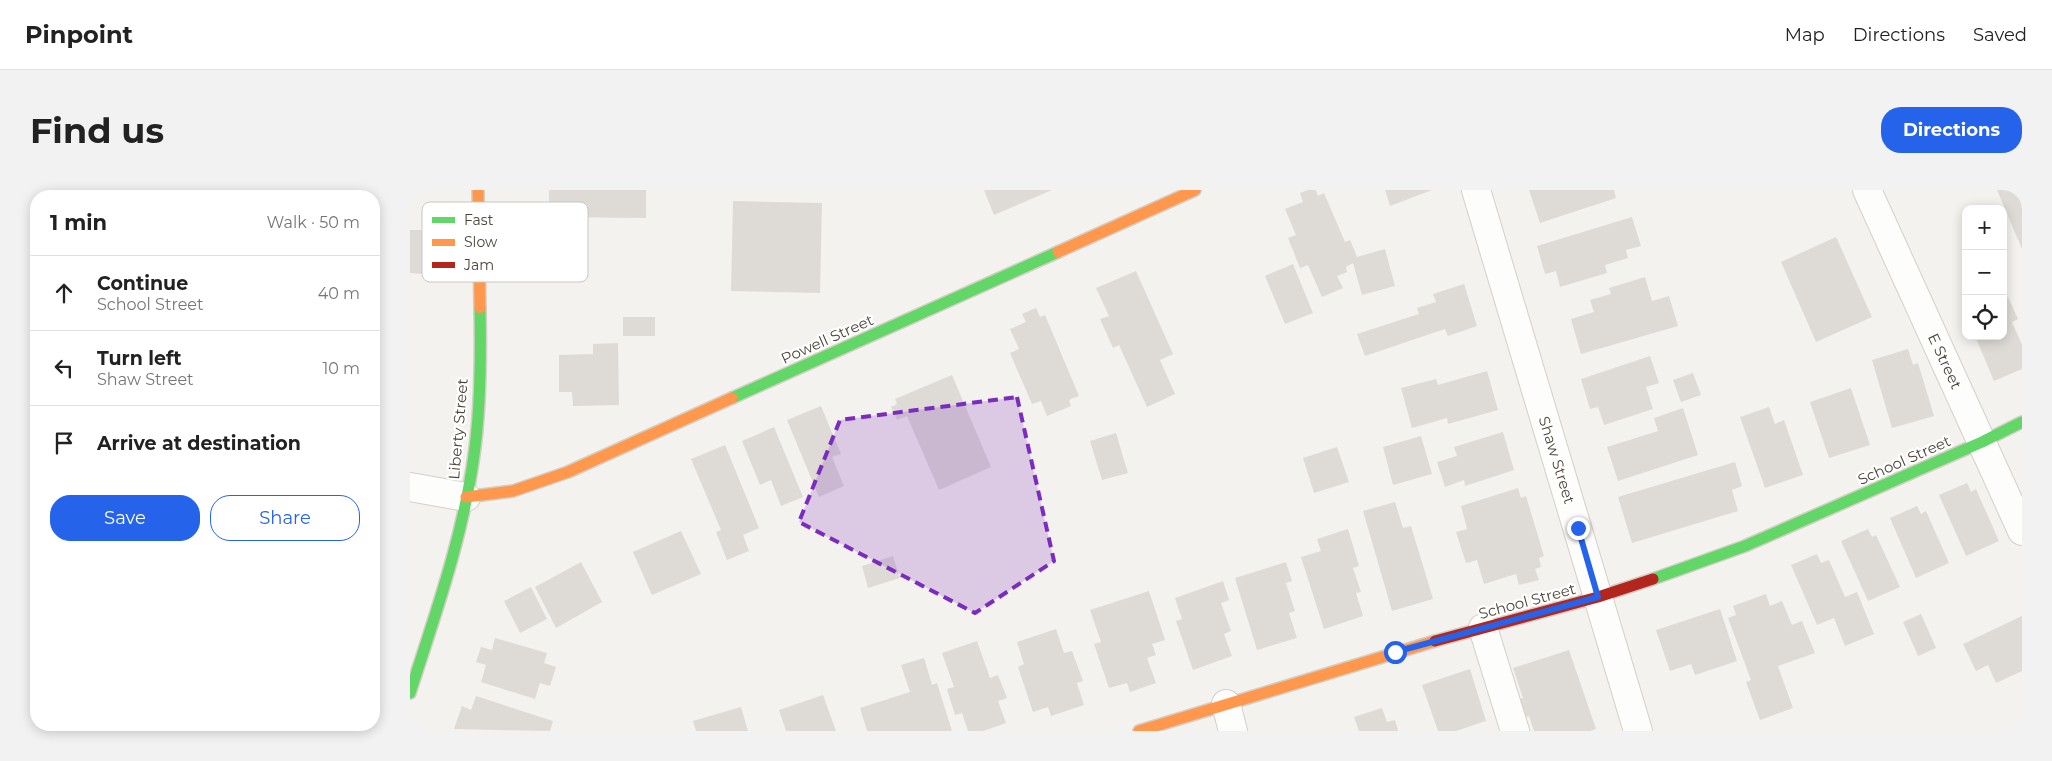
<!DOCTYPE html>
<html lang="en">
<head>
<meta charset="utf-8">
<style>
	body { margin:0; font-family:Montserrat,sans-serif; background:#f2f2f2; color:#222 }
	.controls { position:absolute; right:15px; top:15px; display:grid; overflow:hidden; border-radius:10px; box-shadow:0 2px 12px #0003 }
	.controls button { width:45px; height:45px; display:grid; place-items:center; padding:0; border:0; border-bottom:1px solid #e0e0e0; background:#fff; color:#222; font:25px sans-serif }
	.stop { position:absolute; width:15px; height:15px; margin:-11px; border:4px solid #2563eb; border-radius:50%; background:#fff }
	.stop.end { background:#2563eb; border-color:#fff; box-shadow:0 1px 5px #0008 }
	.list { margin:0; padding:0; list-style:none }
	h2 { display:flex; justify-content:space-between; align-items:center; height:65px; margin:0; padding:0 20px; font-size:21px }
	h2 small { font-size:16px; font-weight:400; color:#767676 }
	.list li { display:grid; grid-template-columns:32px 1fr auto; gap:15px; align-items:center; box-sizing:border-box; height:75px; padding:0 20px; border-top:1px solid #e0e0e0 }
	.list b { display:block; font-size:19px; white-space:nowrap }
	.list p { margin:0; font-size:16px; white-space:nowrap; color:#767676 }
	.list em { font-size:16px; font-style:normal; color:#767676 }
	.actions { display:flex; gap:10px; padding:15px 20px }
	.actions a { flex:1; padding:11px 0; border:1px solid #2563eb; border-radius:20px; text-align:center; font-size:18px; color:#2563eb }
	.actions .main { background:#2563eb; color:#fff }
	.icon { flex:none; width:28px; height:28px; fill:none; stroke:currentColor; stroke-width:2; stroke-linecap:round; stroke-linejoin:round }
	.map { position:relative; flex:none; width:1612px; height:541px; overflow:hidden; border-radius:20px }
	header { display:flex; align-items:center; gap:30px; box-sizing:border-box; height:70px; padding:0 25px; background:#fff; border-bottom:1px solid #e0e0e0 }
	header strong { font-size:24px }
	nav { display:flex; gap:28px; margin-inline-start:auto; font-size:18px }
	.intro { display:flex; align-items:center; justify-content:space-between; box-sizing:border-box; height:120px; padding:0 30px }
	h1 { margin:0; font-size:35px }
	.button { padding:12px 22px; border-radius:20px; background:#2563eb; color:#fff; font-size:18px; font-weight:700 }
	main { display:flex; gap:30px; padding:0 30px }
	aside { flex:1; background:#fff; border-radius:20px; box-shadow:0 2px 12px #0003 }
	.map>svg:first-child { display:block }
	.building { fill:#dedbd6 }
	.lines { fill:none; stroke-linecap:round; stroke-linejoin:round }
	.street-casing { stroke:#d2d0cb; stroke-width:30 }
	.fast-casing { stroke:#d3cfc5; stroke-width:14 }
	.slow-casing { stroke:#d3cfc5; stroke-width:14 }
	.jam-casing { stroke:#d3cfc5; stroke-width:14 }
	.street { stroke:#fdfdfc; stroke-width:28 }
	.fast { stroke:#63d668; stroke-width:11 }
	.slow { stroke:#ff974d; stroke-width:11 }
	.jam { stroke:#b3261e; stroke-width:11 }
	.route { stroke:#2563eb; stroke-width:6 }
	.marked { fill:#7b2cbf; fill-opacity:0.2; stroke:#7b2cbf; stroke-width:4; stroke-dasharray:10 6; stroke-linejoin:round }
	.labels { text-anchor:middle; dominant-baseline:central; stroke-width:4.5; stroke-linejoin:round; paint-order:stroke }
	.street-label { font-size:15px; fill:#4b4439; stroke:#fff }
	.key { fill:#fff; stroke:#c9c7c4; stroke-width:1 }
	.key-label { font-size:14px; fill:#4b4439 }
</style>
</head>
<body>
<header>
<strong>Pinpoint</strong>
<nav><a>Map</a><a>Directions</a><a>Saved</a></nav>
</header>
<div class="intro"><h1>Find us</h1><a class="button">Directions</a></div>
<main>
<aside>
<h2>1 min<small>Walk · 50 m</small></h2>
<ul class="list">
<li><svg class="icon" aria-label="ahead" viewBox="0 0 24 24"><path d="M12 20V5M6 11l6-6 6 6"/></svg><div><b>Continue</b><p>School Street</p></div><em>40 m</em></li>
<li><svg class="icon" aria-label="left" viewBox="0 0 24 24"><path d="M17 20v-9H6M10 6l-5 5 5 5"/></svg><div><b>Turn left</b><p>Shaw Street</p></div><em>10 m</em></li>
<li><svg class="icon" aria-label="arrive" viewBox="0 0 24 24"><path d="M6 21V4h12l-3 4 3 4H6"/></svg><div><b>Arrive at destination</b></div></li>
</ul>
<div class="actions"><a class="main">Save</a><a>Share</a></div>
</aside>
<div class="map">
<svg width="1612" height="541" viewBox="0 0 1612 541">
	<rect width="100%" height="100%" fill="#f4f2ee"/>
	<!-- building -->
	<g class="building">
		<polygon points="139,0 236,0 236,28 139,27"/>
		<polygon points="574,0 642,0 584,25"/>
		<polygon points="898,0 906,0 908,6 914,3 935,52 940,50 947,67 975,59 985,96 952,105 943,73 936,77 937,82 927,86 933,98 912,107 898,75 890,78 878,48 886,45 875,19 893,12 890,3"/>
		<polygon points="975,0 1022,0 980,16"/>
		<polygon points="1119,0 1204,0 1206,8 1130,33"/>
		<polygon points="1587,0 1612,0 1612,59"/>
		<polygon points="323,11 412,13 410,103 321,101"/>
		<polygon points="1222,27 1231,56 1216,60 1218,68 1195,75 1197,83 1150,97 1146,81 1135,84 1127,56"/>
		<polygon points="0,40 17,40 16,84 0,83"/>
		<polygon points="1426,47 1462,127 1406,152 1371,72"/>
		<polygon points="883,74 903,123 875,134 855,86"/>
		<polygon points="726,81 763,164 750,170 765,204 737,217 709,155 703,158 690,129 699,126 686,98"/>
		<polygon points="1235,87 1242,111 1259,106 1268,136 1171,164 1161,129 1184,122 1180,110 1201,104 1199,98"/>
		<polygon points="1054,94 1067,136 1038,146 1035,139 955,166 947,144 1009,124 1007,118 1026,112 1023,104"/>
		<polygon points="1598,107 1608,129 1602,132 1612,155 1612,179 1584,191 1565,146 1593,146 1593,109"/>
		<polygon points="626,118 630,127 635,125 669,206 659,210 661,216 637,226 631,211 622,214 600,163 609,159 600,139 616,132 612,124"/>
		<rect x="213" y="127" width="32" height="19"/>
		<polygon points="208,153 209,215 163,216 162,202 149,202 149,165 183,164 183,154"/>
		<polygon points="1498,159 1503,175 1508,173 1524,226 1482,238 1462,170"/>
		<polygon points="1240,166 1249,193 1236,197 1243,219 1194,235 1188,217 1180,219 1171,189"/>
		<polygon points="1077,181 1088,220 1038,234 1037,228 1002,238 991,198 1026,189 1028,195"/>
		<polygon points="1283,183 1291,205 1271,212 1263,190"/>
		<polygon points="542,185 581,277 529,300 497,226 487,230 481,217 487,214 485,209"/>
		<polygon points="1441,198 1460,255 1419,268 1400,212"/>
		<polygon points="411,216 431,264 422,267 434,296 409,307 377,230"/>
		<polygon points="1359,217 1365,234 1374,230 1393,285 1355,298 1330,227"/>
		<polygon points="1273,218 1288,265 1208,291 1197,257 1248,241 1244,228"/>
		<polygon points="364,237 393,307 371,316 361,290 350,295 332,251"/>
		<polygon points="1093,242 1104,280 1055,296 1054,290 1035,297 1027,272 1047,266 1044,257"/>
		<polygon points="706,243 718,283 692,290 680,251"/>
		<polygon points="1011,246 1022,284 983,295 973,257"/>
		<polygon points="315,255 349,338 333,345 339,361 317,370 306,342 311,340 281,269"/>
		<polygon points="927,257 939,292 904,303 893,268"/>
		<polygon points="1325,272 1332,296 1322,300 1328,321 1222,353 1208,307"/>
		<polygon points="1557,293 1561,302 1566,299 1589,351 1556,366 1529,305"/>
		<polygon points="1108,298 1111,308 1116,306 1134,366 1129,368 1131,377 1125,379 1129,390 1109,395 1106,384 1074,394 1067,370 1056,373 1046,342 1057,339 1051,316"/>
		<polygon points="985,312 993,338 1001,336 1023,409 982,421 953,321"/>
		<polygon points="1507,316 1511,324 1516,321 1539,373 1506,388 1480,328"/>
		<polygon points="938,339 949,376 943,378 951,402 946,403 953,426 914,439 891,367 911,361 907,349"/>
		<polygon points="1458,339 1462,347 1466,345 1490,397 1458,411 1431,351"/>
		<polygon points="271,341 291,384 242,405 223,362"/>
		<polygon points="1407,364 1411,373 1419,370 1435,407 1447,402 1464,444 1435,456 1424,428 1407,435 1381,375"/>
		<polygon points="483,366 490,388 458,398 452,376"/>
		<polygon points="171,372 192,412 146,438 125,397"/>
		<polygon points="876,372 882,391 876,393 885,421 879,423 887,448 847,460 825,388"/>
		<polygon points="813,391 819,410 811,413 821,441 814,444 822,466 783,480 766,431 772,429 765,408"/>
		<polygon points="121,397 137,429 110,443 94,411"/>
		<polygon points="739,401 755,450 742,454 746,465 737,468 746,493 720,502 717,493 699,498 684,454 691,452 680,420"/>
		<polygon points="1356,404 1360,416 1372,411 1382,435 1392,431 1405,463 1368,476 1383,518 1350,530 1336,492 1341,490 1318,428 1326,425 1323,416"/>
		<polygon points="1310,419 1327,471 1285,485 1281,474 1260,481 1246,440"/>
		<polygon points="1511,424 1526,458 1508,466 1493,432"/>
		<polygon points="1612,426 1612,481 1586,493 1578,475 1566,481 1553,454"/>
		<polygon points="646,439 654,463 662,461 673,491 667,493 674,515 641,526 638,517 623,522 608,477 614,474 607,452"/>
		<polygon points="85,448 137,463 134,473 146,477 140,496 130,493 125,509 71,492 76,475 66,472 71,457 82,460"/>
		<polygon points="567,451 580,488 588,485 597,508 588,511 596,533 573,541 558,541 552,523 545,525 537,499 544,497 532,463"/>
		<polygon points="1159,460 1186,539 1180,541 1124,541 1119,526 1113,528 1107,510 1113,508 1103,478"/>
		<polygon points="514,468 522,495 527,493 542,541 457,541 450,518 500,502 491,475"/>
		<polygon points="1060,479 1076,531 1046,541 1028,541 1012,495"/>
		<polygon points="413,505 426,541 376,541 369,520"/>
		<polygon points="66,506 143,531 140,541 44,539 52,516 61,520"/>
		<polygon points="331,517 338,541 286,541 283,531"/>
		<polygon points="972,518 977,532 985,530 988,541 949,541 944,527"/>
	</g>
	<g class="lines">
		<!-- street casing -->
		<g class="street-casing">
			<g id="street">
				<polyline points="1066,0 1228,541"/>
				<polyline points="1457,0 1612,341"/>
				<polyline points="0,297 56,307"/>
				<polyline points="1073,438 1105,541"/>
				<polyline points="816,514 823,541"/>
			</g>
		</g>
		<!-- fast casing -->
		<g class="fast-casing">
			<g id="fast">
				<polyline points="322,208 648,62"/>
				<polyline points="1243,389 1335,356 1572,252 1612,232"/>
				<path d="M 0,503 C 25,425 53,347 64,265 C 71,217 71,167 70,118"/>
			</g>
		</g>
		<!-- slow casing -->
		<g class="slow-casing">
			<g id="slow">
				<polyline points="68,0 70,118"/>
				<polyline points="648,62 785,0"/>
				<polyline points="56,307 103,301 158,282 322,208"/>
				<polyline points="729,541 1025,451"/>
			</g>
		</g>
		<!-- jam casing -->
		<g class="jam-casing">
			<polyline id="jam" points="1025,451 1188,407 1243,389"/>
		</g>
		<!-- street -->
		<use href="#street" class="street"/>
		<!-- fast -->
		<use href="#fast" class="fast"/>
		<!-- slow -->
		<use href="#slow" class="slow"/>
		<!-- jam -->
		<use href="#jam" class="jam"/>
	</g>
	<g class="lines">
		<!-- route -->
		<polyline class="route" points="985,462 1188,407 1168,338"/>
	</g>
	<!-- marked area -->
	<path class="marked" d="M 607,207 L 644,371 L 565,423 L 389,332 L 430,230 Z"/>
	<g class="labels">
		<!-- street labels -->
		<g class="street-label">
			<text transform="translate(417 149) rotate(-24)">Powell Street</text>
			<text transform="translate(1535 171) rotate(65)">E Street</text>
			<text transform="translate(48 239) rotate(-85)">Liberty Street</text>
			<text transform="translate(1147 270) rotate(73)">Shaw Street</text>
			<text transform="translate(1494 270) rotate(-24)">School Street</text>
			<text transform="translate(1117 411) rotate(-15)">School Street</text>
		</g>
	</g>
	<!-- legend -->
	<rect x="12" y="12" width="166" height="80" rx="8" class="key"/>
	<rect x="22" y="27" width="23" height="6" fill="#63d668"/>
	<rect x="22" y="49" width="23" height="7" fill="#ff974d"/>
	<rect x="22" y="72" width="23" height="6" fill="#b3261e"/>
	<g class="key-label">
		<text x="54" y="35">Fast</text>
		<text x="54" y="57">Slow</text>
		<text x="54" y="80">Jam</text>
	</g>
</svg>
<div class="controls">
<button>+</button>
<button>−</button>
<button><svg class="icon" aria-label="locate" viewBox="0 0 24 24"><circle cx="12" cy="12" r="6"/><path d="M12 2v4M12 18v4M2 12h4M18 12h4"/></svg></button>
</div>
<div class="stop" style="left:985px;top:462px"></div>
<div class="stop end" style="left:1168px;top:338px"></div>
</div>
</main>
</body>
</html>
